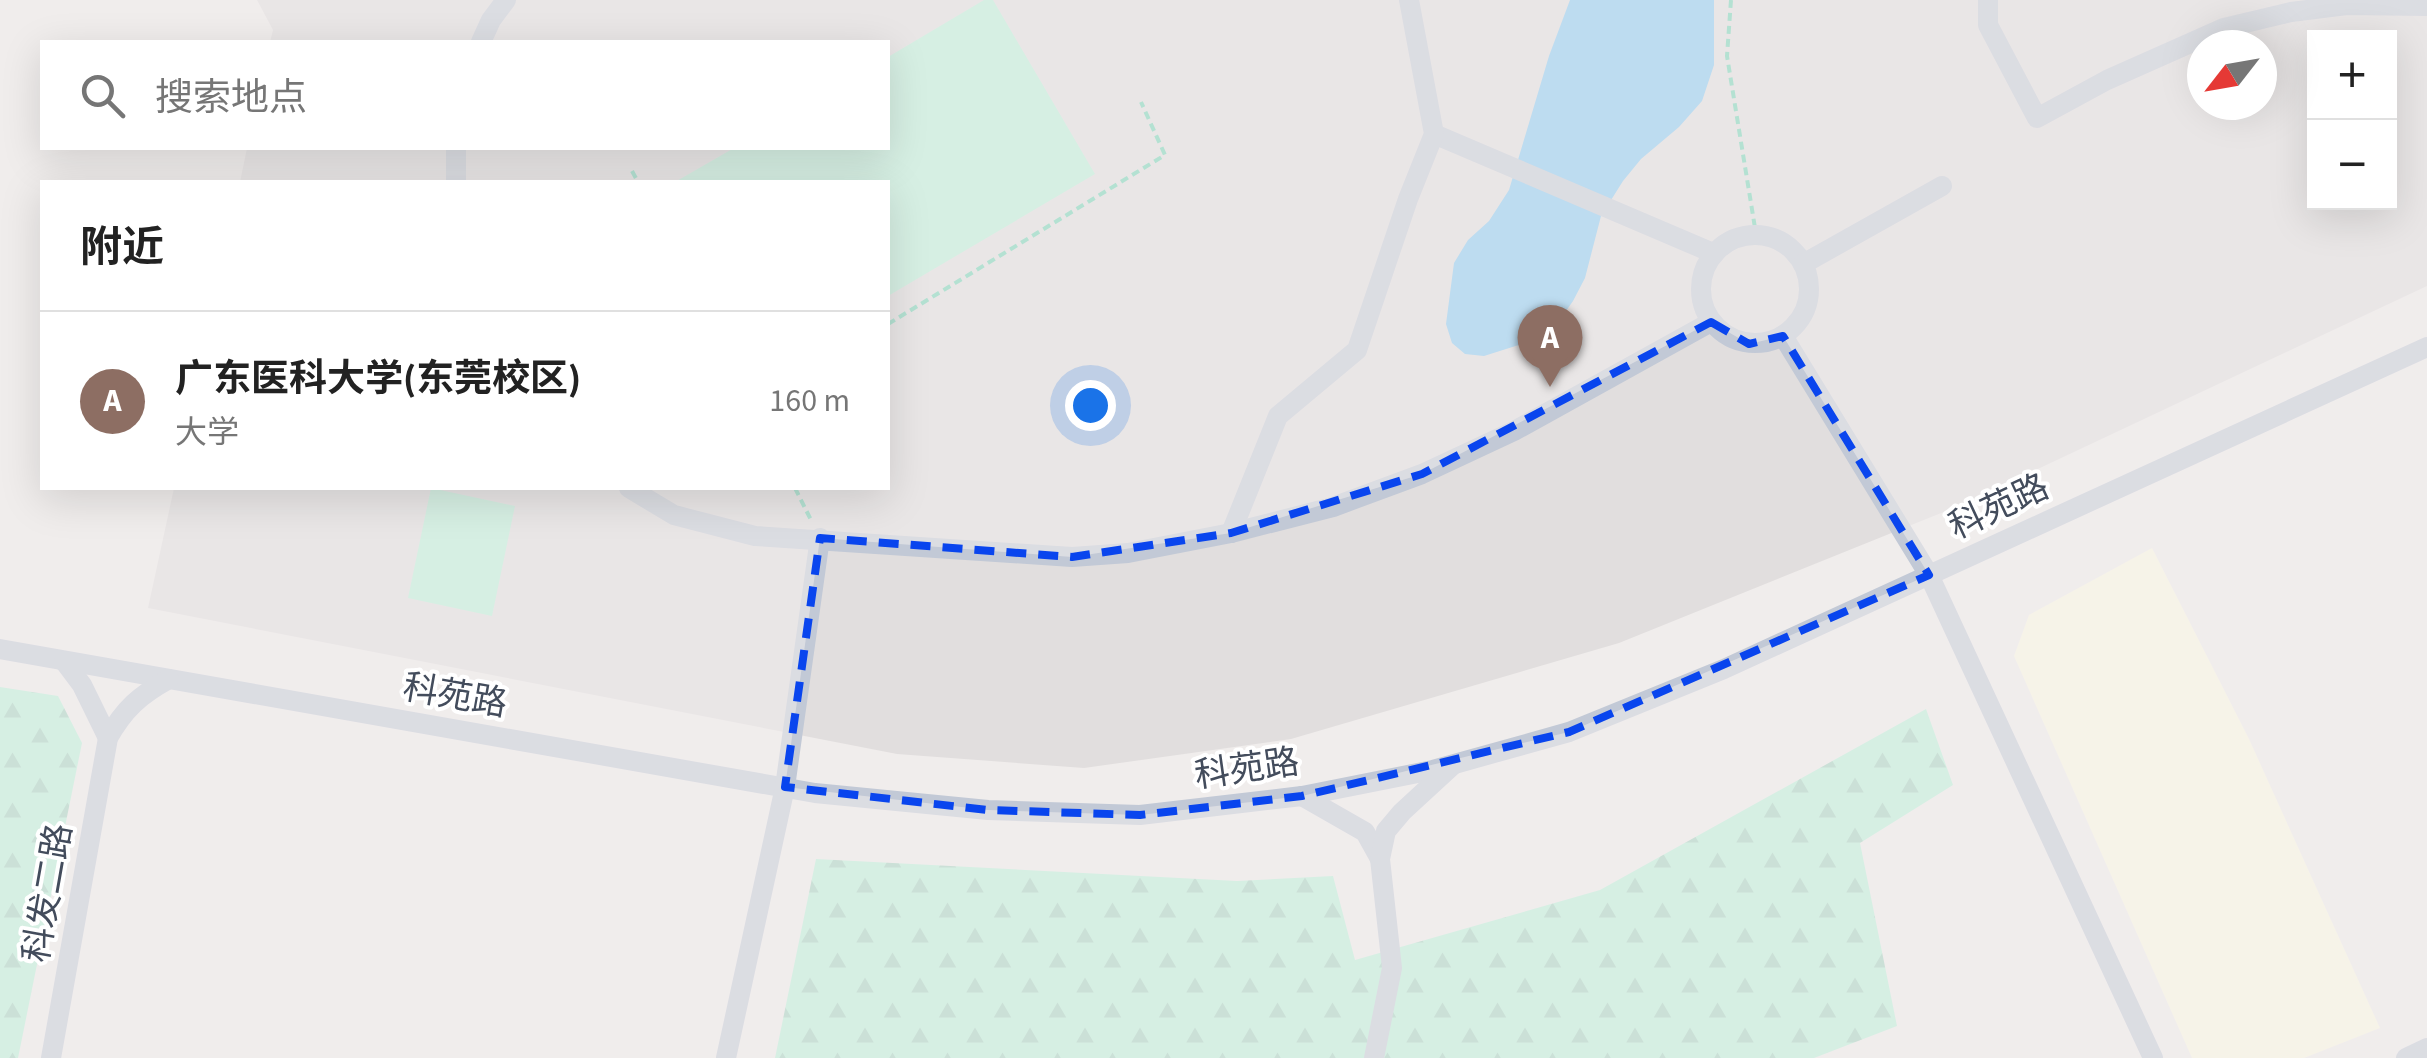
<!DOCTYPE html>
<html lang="zh">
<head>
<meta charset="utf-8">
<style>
	body { margin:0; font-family:"Source Sans 3","Noto Sans SC",sans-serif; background:#f6f6f6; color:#222 }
	.controls { position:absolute; right:30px; top:30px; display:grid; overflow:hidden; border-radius:0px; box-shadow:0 10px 40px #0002 }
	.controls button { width:90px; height:90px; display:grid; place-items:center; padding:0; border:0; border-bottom:2px solid #e0e0e0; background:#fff; color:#222; font:50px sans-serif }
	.compass { position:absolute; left:2187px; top:30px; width:90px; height:90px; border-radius:50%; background:#fff; box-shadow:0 10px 40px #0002; rotate:239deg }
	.you { position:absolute; left:1090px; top:405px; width:35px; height:35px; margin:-25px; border:8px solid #fff; border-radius:50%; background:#1a73e8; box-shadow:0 0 0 15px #1a73e833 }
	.badge { display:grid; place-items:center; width:65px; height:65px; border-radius:50%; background:#7c3aed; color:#fff; font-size:32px; font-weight:700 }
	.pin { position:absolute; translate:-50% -82px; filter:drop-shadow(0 2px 5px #0008) }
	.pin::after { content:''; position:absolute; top:52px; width:35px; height:30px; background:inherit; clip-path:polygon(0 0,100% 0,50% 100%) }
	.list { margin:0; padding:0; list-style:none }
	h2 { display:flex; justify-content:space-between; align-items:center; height:130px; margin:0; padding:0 40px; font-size:42px }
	h2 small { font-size:32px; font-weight:400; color:#767676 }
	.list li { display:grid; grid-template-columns:65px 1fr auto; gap:30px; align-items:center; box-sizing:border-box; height:180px; padding:0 40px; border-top:2px solid #e0e0e0 }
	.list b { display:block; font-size:38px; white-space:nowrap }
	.list p { margin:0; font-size:32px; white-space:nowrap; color:#767676 }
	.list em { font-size:32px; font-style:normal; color:#767676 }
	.icon { flex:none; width:55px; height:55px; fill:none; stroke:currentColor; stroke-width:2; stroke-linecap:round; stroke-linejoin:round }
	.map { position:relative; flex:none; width:2427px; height:1058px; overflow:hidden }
	.search { position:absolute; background:#fff; box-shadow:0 10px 40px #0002; left:40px; top:40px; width:850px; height:110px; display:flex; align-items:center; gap:25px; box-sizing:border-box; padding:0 35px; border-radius:0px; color:#767676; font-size:38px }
	.panel { position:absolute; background:#fff; box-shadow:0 10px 40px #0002; left:40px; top:180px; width:850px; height:310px; border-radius:0px }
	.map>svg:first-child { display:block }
	.commercial { fill:#fdfae3 }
	.education { fill:#e1dede; fill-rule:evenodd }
	.forest { fill:url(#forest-firs) }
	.pitch { fill:#b6f2d8 }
	.water { fill:#7fc7f3 }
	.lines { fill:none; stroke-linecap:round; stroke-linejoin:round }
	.path { stroke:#6bd3b2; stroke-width:4; stroke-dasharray:8 5; stroke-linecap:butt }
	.minor { stroke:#c2c9d6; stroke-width:20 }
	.marked { fill:none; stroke:#0945ee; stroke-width:8; stroke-dasharray:20 12; stroke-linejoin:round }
	.labels { text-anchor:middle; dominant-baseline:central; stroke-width:8; stroke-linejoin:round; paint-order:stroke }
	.street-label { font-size:35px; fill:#434c5c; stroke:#fff }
</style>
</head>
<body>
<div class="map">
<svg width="2427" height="1058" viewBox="0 0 2427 1058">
	<defs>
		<pattern id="forest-firs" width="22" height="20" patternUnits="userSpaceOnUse" patternTransform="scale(2.5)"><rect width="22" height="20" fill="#b6f2d8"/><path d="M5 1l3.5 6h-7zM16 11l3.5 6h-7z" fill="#9ed1bc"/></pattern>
	</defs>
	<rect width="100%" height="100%" fill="#f0edec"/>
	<!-- commercial -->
	<polygon class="commercial" points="2152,548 2249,739 2380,1028 2304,1058 2192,1058 2014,656 2029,615"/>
	<!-- education -->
	<path class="education" d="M 257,0 L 2427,0 L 2427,286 L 1961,505 L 1619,643 L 1291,739 L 1084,768 L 897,754 L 148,608 L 174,488 L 888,488 L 888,182 L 240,182 L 247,148 L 888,148 L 888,42 L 270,42 L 273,30 ZM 2314,38 L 2390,38 L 2390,202 L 2314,202 ZM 2202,45 L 2262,45 L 2262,105 L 2202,105 Z"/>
	<!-- forest -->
	<g class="forest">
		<polygon points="0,687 58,696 82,743 18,1058 0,1058"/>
		<polygon points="1926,709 1953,785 1860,843 1897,1026 1814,1058 775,1058 816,859 1237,881 1333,876 1355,960 1600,890"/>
	</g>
	<!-- pitch -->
	<g class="pitch">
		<polygon points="984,0 993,0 1095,174 888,296 888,182 675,182 734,148 888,148 888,57"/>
		<polygon points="431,488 515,506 492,616 408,598"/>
	</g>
	<!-- water -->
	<polygon class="water" points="1570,0 1714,0 1714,65 1702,101 1679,127 1641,159 1623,181 1601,216 1585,278 1573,301 1559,321 1525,343 1484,356 1465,354 1452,343 1446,324 1454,263 1468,240 1489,221 1509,190 1549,56"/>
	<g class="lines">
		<!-- path -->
		<g class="path">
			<polyline points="1731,0 1727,56 1756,234"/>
			<polyline points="632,171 638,182"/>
			<polyline points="888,324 1165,155 1141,102"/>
			<polyline points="795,488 811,520"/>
		</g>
		<!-- minor -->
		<g class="minor">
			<polyline points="1988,0 1988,25 2037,118 2107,80 2224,28 2291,12 2347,5 2427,6"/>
			<polyline points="481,42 491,20 506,0"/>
			<polyline points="1434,134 1713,253"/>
			<polyline points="456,182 456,148"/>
			<circle cx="1755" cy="289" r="54"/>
			<polyline points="1803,264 1942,186"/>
			<polyline points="1783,336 1929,575 2153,1058"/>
			<polyline points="629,488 674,515 755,536 1072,557 1128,553 1231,533 1333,507 1422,474 1514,431 1711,322"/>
			<polyline points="1231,533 1278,416 1357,350 1408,199 1434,134 1409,0"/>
			<polyline points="0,649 815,793 988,810 1140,815 1302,796 1433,770 1569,732 1724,669 2427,347"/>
			<polyline points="64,661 82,685 108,738"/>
			<polyline points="1302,796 1365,832 1380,859"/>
			<path d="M 51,1058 L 108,738 C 124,709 140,695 169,679"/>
			<polyline points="726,1058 785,787 820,538"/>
			<polyline points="1374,1058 1392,968 1380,859 1386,831 1402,812 1452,766"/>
			<polyline points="2406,1058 2427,1048"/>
		</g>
	</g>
	<!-- marked area -->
	<path d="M0 0H2427V1058H0ZM 1711,322 L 1749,344 L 1783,336 L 1929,575 L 1569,732 L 1302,796 L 1140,815 L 988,810 L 785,787 L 820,538 L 1072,557 L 1231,533 L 1422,474 Z" fill="#f0edec" fill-opacity=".55" fill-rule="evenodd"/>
	<path class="marked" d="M 1711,322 L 1749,344 L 1783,336 L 1929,575 L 1569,732 L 1302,796 L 1140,815 L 988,810 L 785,787 L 820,538 L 1072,557 L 1231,533 L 1422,474 Z"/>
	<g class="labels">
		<!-- street labels -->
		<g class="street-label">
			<text transform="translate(1999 507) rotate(-25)">科苑路</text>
			<text transform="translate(455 696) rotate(10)">科苑路</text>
			<text transform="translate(1247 769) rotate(-8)">科苑路</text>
			<text transform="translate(48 893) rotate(-80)">科发二路</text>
		</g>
	</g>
</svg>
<div class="controls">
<button>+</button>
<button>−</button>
</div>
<svg class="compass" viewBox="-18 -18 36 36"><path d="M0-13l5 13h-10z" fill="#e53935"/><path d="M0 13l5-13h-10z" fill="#767676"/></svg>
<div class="you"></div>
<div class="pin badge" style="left:1550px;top:387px;background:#8d6e63">A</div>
<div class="search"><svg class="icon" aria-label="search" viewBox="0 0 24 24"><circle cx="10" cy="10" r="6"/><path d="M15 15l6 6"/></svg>搜索地点</div>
<section class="panel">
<h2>附近<small></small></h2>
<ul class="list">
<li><span class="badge" style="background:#8d6e63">A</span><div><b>广东医科大学(东莞校区)</b><p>大学</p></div><em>160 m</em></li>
</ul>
</section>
</div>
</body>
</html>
